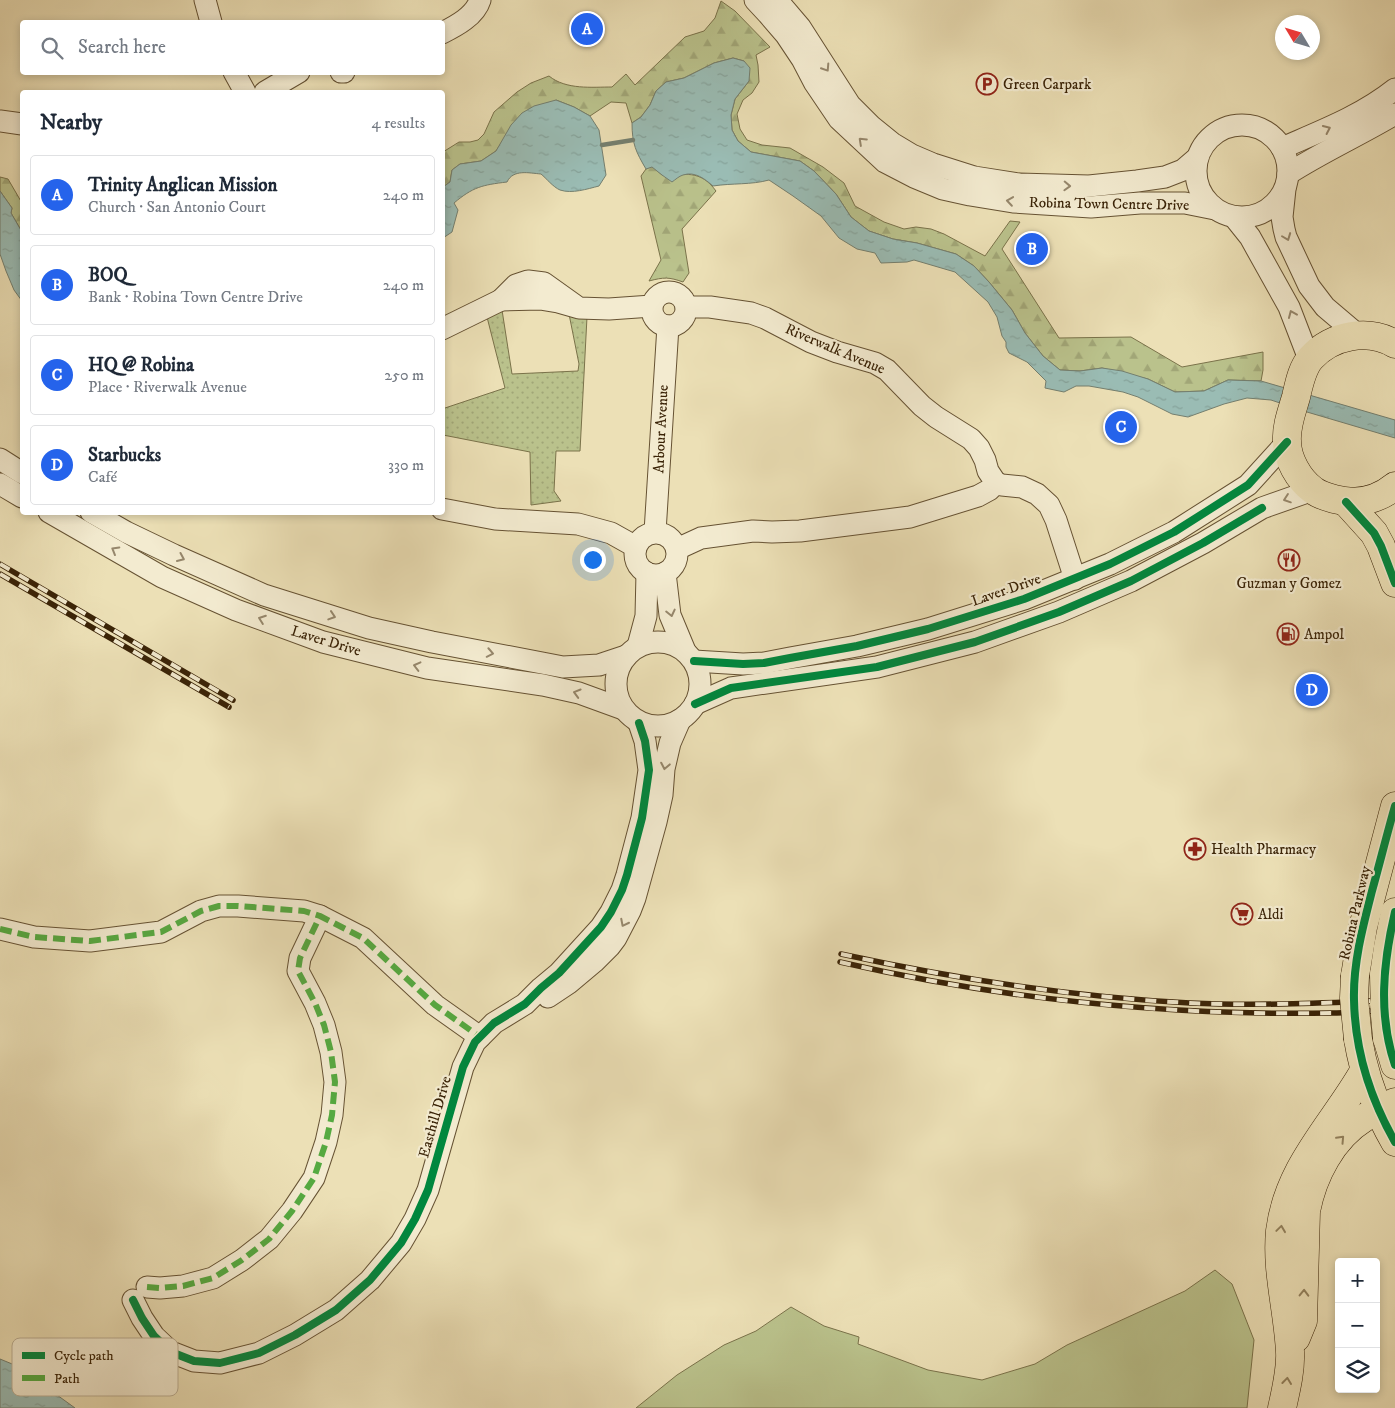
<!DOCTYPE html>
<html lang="en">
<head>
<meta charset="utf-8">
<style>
	body { margin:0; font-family:"IM FELL DW Pica",serif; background:#f2f2f3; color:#1f2937 }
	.controls { position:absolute; right:15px; bottom:15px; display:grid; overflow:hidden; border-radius:5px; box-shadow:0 2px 8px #0003 }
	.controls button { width:45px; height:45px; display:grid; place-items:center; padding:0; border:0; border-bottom:1px solid #e0e1e3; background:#fff; color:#1f2937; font:25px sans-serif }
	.compass { position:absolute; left:1275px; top:15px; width:45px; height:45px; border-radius:50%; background:#fff; box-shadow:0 2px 8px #0003; rotate:308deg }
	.you { position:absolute; left:592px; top:559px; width:18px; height:18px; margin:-12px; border:4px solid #fff; border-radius:50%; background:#1a73e8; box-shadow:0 0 0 8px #1a73e833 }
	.badge { display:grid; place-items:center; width:32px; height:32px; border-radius:50%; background:#2563eb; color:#fff; font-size:16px; font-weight:700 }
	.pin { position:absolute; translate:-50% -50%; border:2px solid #fff; box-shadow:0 1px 5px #0006 }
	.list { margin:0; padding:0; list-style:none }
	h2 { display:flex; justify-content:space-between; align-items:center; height:65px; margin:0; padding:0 20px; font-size:21px }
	h2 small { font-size:16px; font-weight:400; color:#747a83 }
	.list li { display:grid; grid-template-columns:32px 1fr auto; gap:15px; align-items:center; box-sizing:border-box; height:80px; margin:0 10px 10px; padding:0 10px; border:1px solid #e0e1e3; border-radius:5px }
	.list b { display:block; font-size:19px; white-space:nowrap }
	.list p { margin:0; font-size:16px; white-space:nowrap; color:#747a83 }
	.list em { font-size:16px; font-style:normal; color:#747a83 }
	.icon { flex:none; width:28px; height:28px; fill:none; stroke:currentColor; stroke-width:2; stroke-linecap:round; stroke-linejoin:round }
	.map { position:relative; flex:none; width:1395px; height:1408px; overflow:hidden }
	.search { position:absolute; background:#fff; box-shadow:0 2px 8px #0003; left:20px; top:20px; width:425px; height:55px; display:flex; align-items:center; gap:12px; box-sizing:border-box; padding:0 18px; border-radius:5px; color:#747a83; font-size:19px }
	.panel { position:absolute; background:#fff; box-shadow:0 2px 8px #0003; left:20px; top:90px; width:425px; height:425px; border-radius:5px }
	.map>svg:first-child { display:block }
	.green { fill:#bac28c; stroke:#7a724a }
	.forest { fill:url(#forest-firs); stroke:#7a724a }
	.park { fill:url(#park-dots); stroke:#7a724a }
	.water { fill:url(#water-ripples); stroke:#747f6f }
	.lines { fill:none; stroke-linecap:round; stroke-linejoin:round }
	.stream { stroke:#747f6f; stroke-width:4.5 }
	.minor-casing { stroke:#665233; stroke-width:23 }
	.major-casing { stroke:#3a2307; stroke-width:29 }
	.highway-casing { stroke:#3a2307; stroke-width:29 }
	.minor { stroke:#f3ebd0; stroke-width:21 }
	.major { stroke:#ece0b6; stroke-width:28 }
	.highway { stroke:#ece0b6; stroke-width:28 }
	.rail-casing { stroke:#3a2307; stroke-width:5.5 }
	.rail { stroke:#f3ebd0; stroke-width:4; stroke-dasharray:11; stroke-linecap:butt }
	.major-bridge-casing { stroke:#3a2307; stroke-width:29; stroke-linecap:butt }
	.highway-bridge-casing { stroke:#3a2307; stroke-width:29; stroke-linecap:butt }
	.major-bridge { stroke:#ece0b6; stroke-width:28 }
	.highway-bridge { stroke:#ece0b6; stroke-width:28 }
	.quiet { stroke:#55aa41; stroke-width:6; stroke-dasharray:12 6; stroke-linecap:butt }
	.cycleway-casing { stroke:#f3ebd0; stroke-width:11 }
	.cycleway { stroke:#00873e; stroke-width:8 }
	.oneway { stroke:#96876c }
	.oneway2 { stroke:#93825e }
	.labels { text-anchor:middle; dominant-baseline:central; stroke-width:4.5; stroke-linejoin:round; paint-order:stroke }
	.poi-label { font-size:15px; fill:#3a2307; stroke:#f3ebd0; text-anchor:start }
	.street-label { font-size:15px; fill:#3a2307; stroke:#f3ebd0 }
	.key { fill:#f3ebd0; stroke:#bcaf94; stroke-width:1 }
	.key-label { font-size:14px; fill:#3a2307 }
</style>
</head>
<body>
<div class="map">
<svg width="1395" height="1408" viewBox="0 0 1395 1408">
	<defs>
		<pattern id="forest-firs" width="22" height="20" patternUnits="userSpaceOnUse" patternTransform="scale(1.25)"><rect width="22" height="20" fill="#bac28c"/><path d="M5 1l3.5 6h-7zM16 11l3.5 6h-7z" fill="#a1a677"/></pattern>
		<pattern id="park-dots" width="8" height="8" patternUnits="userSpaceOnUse" patternTransform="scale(1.25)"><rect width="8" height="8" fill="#bac28c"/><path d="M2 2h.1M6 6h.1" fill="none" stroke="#a1a677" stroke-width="1.8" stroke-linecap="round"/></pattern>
		<pattern id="water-ripples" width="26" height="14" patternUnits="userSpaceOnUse" patternTransform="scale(1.25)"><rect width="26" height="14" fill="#9abcb4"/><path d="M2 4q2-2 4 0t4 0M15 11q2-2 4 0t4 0" fill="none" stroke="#85a199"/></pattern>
	</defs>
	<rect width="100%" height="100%" fill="#ece0b6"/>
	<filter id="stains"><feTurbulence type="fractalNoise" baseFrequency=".004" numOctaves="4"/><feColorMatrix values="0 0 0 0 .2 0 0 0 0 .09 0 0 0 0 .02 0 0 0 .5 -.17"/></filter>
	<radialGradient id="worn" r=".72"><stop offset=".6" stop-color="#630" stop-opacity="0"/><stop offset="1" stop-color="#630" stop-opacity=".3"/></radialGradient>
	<!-- green -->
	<polygon class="green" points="1215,1270 1232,1284 1254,1340 1247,1408 636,1408 677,1375 724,1345 756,1331 791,1307 824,1326 859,1337 858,1344 928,1370 982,1380 1035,1364 1067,1345 1185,1291"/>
	<!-- forest -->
	<g class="forest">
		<path d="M 721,1 L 735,11 L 770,47 L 756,55 L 758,65 L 759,82 L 752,93 L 743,100 L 737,114 L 740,129 L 747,140 L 762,145 L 790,148 L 823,167 L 844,183 L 855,206 L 884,222 L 904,229 L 916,227 L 931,229 L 944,234 L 985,256 L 1010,221 L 1020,222 L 1002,249 L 1059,338 L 1131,337 L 1182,367 L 1263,352 L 1263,370 L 1261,381 L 1228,380 L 1204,391 L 1175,392 L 1148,379 L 1102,368 L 1080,371 L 1060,370 L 1043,356 L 1025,333 L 1012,310 L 989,282 L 974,266 L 956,254 L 917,243 L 893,239 L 869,231 L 851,217 L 836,194 L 814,171 L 800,161 L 751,152 L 738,141 L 732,130 L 731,115 L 735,99 L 749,81 L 744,61 L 733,58 L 714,63 L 684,78 L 666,82 L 656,91 L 650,105 L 641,117 L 632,123 L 626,103 L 611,102 L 590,116 L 574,107 L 556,100 L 503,140 L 496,151 L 481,161 L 460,164 L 452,170 L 450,182 L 443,187 L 443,152 L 459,142 L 470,142 L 478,140 L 484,134 L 494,112 L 517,92 L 531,83 L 549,76 C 566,90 592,87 612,87 L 626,74 L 635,85 L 685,37 L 704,31 L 715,18 Z"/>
		<path d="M 652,166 L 662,175 C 685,175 700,169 716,191 L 682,229 L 689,273 L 683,282 C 669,277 664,277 649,281 L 661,260 L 641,176 L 646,169 Z"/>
		<polygon points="0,177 8,179 22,203 22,232 11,213 12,208 0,191"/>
	</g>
	<!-- park -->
	<polygon class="park" points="502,310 512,374 578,371 579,364 569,314 587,317 580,451 556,451 554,491 561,501 531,505 530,452 443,435 442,409 505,388 487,317"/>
	<!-- water -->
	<g class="water">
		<path d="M 733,58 L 744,61 L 750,68 L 749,81 L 735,99 L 731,115 L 732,130 L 738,141 L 751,152 L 800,161 L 814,171 L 836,194 L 851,217 L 869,231 L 893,239 L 917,243 L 956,254 L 974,266 L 989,282 L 1012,310 L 1025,333 L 1043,356 L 1060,370 L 1080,371 L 1102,368 L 1122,371 L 1148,379 L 1175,392 L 1204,391 L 1228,380 L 1261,381 L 1395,420 L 1395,438 L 1307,412 L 1271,400 L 1247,398 L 1224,404 L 1188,417 L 1172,414 L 1138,397 L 1123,392 L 1089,386 L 1076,386 L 1064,392 L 1045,388 L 1046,381 L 1027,362 L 1009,353 L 1006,347 L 1006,342 L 1002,336 L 997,317 L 988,302 L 955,272 L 914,260 L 907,262 L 881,263 L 875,253 L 857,249 L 839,238 L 821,216 L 793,196 L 769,180 C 751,185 732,183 713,186 C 705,179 695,171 683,175 C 679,176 675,180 672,182 L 662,175 L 652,167 L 646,169 C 636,152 632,144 632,123 L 641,117 L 650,105 L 656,91 L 666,82 L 684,78 L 714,63 Z"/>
		<path d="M 556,100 L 574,107 L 590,116 L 599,130 L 606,175 L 599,186 C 587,189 572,194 560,190 C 553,187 546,178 541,174 C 529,173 513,169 507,182 C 482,185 473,187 454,203 L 458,210 L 452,232 L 443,238 L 443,187 L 450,182 L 452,170 L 460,164 L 481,161 L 496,151 L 511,125 L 522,113 L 534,106 Z"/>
		<polygon points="0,191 12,208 11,213 22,232 22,301 14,290 6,271 0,254"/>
		<polygon points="0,1359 17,1366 75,1408 0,1408"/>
	</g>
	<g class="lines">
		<!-- stream -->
		<polyline class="stream" points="602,145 633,140"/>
		<!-- minor casing -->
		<g class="minor-casing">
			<g id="minor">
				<polyline points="205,0 211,22"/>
				<polyline points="755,0 768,14 786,35 802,59 814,82 839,119 885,162 914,177 943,189 970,195 1013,202 1091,207 1140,203 1185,203 1215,209"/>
				<polyline points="777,0 800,27 850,105 871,126 892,143 912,155 933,164 974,177 1019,184 1089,186 1137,181 1165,177 1183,170 1197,158"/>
				<path d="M 442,33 C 456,26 475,16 480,0"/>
				<polyline points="234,72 245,92"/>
				<polyline points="341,72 344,72"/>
				<polyline points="265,92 299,72"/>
				<polyline points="0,121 22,124"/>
				<circle cx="1242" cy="171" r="46"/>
				<path d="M 1282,148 C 1321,131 1361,116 1395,89"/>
				<path d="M 1288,174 C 1322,152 1360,135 1395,114"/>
				<polyline points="1285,189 1282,217 1284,229 1286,237 1309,286 1325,307 1358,335"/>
				<polyline points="1234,217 1250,237 1289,307 1309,359"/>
				<circle cx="669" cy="309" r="17"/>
				<polyline points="686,307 710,307 751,313 765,318 811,342 837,352 875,363 887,370 922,406 936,417 971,439 979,448 985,460 988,471 996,483"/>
				<polyline points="579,308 544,283 528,281 516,285 501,300 540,299 558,302 579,308 609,309 652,306"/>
				<polyline points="442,329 501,300"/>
				<polyline points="0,459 22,473"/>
				<polyline points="0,484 22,497"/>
				<polyline points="442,509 495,519 578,524 611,533 636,547"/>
				<polyline points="49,512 162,577 236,610 323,642 427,668 543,685 579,693 623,709"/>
				<polyline points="91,512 126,532 174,555 264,595 369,628 432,642 563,667 599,665 626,656"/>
				<polyline points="655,532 668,326"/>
				<circle cx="656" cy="554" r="21"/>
				<polyline points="677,549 701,538 753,531 772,532 800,531 910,517 978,496 989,490 996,483 1002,485 1022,487 1037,494 1049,505 1056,520 1075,579"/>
				<polyline points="665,573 670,615 685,651"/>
				<circle cx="658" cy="684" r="42"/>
				<polyline points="638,646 646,616 647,573"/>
				<polyline points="694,661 743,664 764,663 790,658 857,646 928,629 1024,599 1110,564 1174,532 1248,485 1287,442"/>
				<polyline points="695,704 731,688 877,667 975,642 1059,612 1131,581 1203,543 1262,508 1313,490"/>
				<polyline points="0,929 34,937 90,941 161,932 201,911 219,906 238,906 304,911 320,916"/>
				<polyline points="548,997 569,983 594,962 610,946 616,938 630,911 635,898 656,822 662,795 664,769 670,743 680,720"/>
				<polyline points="147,1287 160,1288 183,1286 213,1278 242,1260 269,1239 292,1211 314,1178 326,1142 332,1115 335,1082 331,1052 324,1025 315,1003 298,971 300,958 320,916 363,938 435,1005 480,1037"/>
				<polyline points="133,1300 142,1318 154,1336 171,1352 194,1361 220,1363 259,1353 295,1335 336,1310 370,1280 401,1243 415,1219 428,1190 463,1067 475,1042 494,1023 525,1004 541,988 559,973 601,927 611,912 622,890 627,875 642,818 649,770 645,741 639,723"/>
			</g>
		</g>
		<!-- major casing -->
		<g class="major-casing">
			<g id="major">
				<path d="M 1395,344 C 1368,328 1332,335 1311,358 C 1302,368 1299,384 1296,397 C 1292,411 1286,426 1287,441 C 1287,459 1299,480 1313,490 C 1319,495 1327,497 1334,499 C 1356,505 1378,500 1395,486"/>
				<polyline points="1346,502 1374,533 1381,546 1395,583"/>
				<polyline points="1384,975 1388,947 1395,912"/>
				<polyline points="1355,976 1363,927 1395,806"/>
				<polyline points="1387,1038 1395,1065"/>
				<path d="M 1358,1039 C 1364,1075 1376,1109 1395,1142"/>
			</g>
		</g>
		<!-- highway casing -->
		<g class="highway-casing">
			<g id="highway">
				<path d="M 1296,1338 L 1303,1321 L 1306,1211 C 1313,1175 1332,1138 1364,1118 C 1374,1112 1385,1107 1395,1102"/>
				<path d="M 1282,1408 C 1286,1390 1291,1370 1290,1352 C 1288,1311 1276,1271 1280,1231 C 1288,1166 1334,1124 1364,1071"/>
			</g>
		</g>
		<!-- minor -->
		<use href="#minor" class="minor"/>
		<!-- major -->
		<use href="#major" class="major"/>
		<!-- highway -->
		<use href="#highway" class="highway"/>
		<!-- rail casing -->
		<g class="rail-casing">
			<g id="rail">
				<polyline points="0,564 233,700"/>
				<polyline points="0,574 229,707"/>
				<path d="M 841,954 C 956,979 1073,997 1190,1003 C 1259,1006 1327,1003 1395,1000"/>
				<path d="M 840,962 C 1001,999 1165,1016 1331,1013 C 1352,1013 1374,1011 1395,1009"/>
			</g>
		</g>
		<!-- rail -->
		<use href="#rail" class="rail"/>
		<!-- major-bridge casing -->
		<g class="major-bridge-casing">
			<g id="major-bridge">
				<polyline points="1384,975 1385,1016 1387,1038"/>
				<polyline points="1355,976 1354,998 1358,1039"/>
			</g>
		</g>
		<!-- highway-bridge casing -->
		<g class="highway-bridge-casing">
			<polyline id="highway-bridge" points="1384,1004 1395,1014"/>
		</g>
		<!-- major-bridge -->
		<use href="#major-bridge" class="major-bridge"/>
		<!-- highway-bridge -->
		<use href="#highway-bridge" class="highway-bridge"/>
		<!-- quiet -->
		<g class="quiet">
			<polyline points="0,929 34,937 90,941 161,932 201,911 219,906 238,906 304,911 320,916"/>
			<polyline points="147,1287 160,1288 183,1286 213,1278 242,1260 269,1239 292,1211 314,1178 326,1142 332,1115 335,1082 331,1052 324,1025 315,1003 298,971 300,958 320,916 363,938 435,1005 480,1037"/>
		</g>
		<!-- cycleway casing -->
		<g class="cycleway-casing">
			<g id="cycleway">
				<polyline points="1346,502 1374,533 1381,546 1395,583"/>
				<polyline points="694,661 743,664 764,663 790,658 857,646 928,629 1024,599 1110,564 1174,532 1248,485 1287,442"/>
				<polyline points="695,704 731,688 877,667 975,642 1059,612 1131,581 1203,543 1262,508"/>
				<path d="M 1395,806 C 1387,834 1380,862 1372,891 C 1363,926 1353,963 1354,1000 C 1355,1050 1370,1098 1395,1142"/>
				<path d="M 1395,912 C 1383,963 1378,1015 1395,1065"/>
				<polyline points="133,1300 142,1318 154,1336 171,1352 194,1361 220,1363 259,1353 295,1335 336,1310 370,1280 401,1243 415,1219 428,1190 463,1067 475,1042 494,1023 525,1004 541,988 559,973 601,927 611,912 622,890 627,875 642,818 649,770 645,741 639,723"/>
			</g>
		</g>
		<!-- cycleway -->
		<use href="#cycleway" class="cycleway"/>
	</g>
	<!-- one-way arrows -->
	<defs><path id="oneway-chevron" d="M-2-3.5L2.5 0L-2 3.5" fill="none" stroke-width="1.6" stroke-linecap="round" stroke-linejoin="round" transform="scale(1.25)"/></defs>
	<g class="oneway">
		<use href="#oneway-chevron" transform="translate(826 68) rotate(57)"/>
		<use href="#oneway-chevron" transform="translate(1327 129) rotate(-25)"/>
		<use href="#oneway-chevron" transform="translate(862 141) rotate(-137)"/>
		<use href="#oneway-chevron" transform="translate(1067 186) rotate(2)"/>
		<use href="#oneway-chevron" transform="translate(1010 201) rotate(-172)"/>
		<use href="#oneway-chevron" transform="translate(1287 237) rotate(69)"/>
		<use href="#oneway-chevron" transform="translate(1292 314) rotate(-113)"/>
		<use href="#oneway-chevron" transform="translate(1287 499) rotate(161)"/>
		<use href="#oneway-chevron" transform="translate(115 550) rotate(-150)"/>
		<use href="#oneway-chevron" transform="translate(181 558) rotate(24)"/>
		<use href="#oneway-chevron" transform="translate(671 613) rotate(77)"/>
		<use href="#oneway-chevron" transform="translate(332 616) rotate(18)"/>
		<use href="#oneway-chevron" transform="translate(262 619) rotate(-160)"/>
		<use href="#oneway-chevron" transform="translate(490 653) rotate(11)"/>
		<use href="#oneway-chevron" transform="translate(417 666) rotate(-166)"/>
		<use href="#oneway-chevron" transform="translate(577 693) rotate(-164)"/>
		<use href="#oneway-chevron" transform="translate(665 766) rotate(101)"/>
		<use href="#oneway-chevron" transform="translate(624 923) rotate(117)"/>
	</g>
	<g class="oneway2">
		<use href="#oneway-chevron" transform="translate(1341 1139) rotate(-47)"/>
		<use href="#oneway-chevron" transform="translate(1281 1229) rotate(-82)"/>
		<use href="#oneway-chevron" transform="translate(1304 1293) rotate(-89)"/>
		<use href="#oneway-chevron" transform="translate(1287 1381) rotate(-83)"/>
	</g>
	<!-- icons -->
	<defs>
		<g id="parking-ring" transform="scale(1.125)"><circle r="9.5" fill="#f3ebd0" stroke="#8f2418" stroke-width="1.5"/><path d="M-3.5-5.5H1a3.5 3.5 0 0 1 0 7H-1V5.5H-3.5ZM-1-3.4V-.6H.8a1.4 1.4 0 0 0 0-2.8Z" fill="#8f2418"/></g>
		<g id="restaurant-ring" transform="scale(1.125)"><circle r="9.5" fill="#f3ebd0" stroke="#8f2418" stroke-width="1.5"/><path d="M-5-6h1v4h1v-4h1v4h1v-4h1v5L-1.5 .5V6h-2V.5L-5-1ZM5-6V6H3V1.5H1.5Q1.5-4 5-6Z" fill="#8f2418"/></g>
		<g id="fuel-ring" transform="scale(1.125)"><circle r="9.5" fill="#f3ebd0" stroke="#8f2418" stroke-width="1.5"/><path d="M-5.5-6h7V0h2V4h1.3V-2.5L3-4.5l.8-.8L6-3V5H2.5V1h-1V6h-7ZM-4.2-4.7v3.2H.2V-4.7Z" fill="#8f2418"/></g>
		<g id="pharmacy-ring" transform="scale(1.125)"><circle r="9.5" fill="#f3ebd0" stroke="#8f2418" stroke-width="1.5"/><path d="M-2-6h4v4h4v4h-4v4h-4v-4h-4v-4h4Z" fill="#8f2418"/></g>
		<g id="supermarket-ring" transform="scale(1.125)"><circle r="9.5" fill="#f3ebd0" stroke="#8f2418" stroke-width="1.5"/><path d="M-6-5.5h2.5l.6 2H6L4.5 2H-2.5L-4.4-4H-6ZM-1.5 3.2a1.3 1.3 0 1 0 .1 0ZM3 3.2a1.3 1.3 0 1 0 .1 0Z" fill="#8f2418"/></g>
	</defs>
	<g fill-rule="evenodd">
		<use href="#parking-ring" x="987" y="84"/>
		<use href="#restaurant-ring" x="1289" y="560"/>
		<use href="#fuel-ring" x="1288" y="634"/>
		<use href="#pharmacy-ring" x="1195" y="849"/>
		<use href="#supermarket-ring" x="1242" y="914"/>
	</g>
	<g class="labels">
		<!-- poi labels -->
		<g class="poi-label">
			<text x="1003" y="84">Green Carpark</text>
			<text x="1289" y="583" text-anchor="middle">Guzman y Gomez</text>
			<text x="1304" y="634">Ampol</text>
			<text x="1211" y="849">Health Pharmacy</text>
			<text x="1258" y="914">Aldi</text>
		</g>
		<!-- street labels -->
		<g class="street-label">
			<text transform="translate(1109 204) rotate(1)">Robina Town Centre Drive</text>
			<text transform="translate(835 349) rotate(23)">Riverwalk Avenue</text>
			<text transform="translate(661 429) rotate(-87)">Arbour Avenue</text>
			<text transform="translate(1006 590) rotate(-19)">Laver Drive</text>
			<text transform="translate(326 641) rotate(17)">Laver Drive</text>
			<text transform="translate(1355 913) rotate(-77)">Robina Parkway</text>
			<text transform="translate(435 1117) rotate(-74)">Easthill Drive</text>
		</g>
	</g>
	<!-- legend -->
	<rect x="12" y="1338" width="166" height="58" rx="8" class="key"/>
	<rect x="22" y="1352" width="23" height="7" fill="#00873e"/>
	<rect x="22" y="1375" width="23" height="6" fill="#55aa41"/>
	<g class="key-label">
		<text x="54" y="1360">Cycle path</text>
		<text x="54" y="1383">Path</text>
	</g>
	<rect width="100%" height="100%" filter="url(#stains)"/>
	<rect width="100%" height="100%" fill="url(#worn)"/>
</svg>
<div class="controls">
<button>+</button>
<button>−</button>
<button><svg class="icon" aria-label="layers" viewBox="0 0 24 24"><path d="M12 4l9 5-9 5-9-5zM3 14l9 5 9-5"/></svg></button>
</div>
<svg class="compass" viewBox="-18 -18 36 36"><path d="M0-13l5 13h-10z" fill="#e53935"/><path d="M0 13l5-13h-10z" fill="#747a83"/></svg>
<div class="you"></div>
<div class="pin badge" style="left:587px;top:29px">A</div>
<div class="pin badge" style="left:1032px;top:249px">B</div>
<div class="pin badge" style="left:1121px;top:427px">C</div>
<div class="pin badge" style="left:1312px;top:690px">D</div>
<div class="search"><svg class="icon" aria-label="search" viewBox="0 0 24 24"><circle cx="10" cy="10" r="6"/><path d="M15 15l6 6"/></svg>Search here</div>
<section class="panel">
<h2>Nearby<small>4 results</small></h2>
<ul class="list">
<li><span class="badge">A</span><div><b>Trinity Anglican Mission</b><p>Church · San Antonio Court</p></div><em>240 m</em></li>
<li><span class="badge">B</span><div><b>BOQ</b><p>Bank · Robina Town Centre Drive</p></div><em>240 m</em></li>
<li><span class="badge">C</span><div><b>HQ @ Robina</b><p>Place · Riverwalk Avenue</p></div><em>250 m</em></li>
<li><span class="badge">D</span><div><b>Starbucks</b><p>Café</p></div><em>330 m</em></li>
</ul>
</section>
</div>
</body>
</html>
